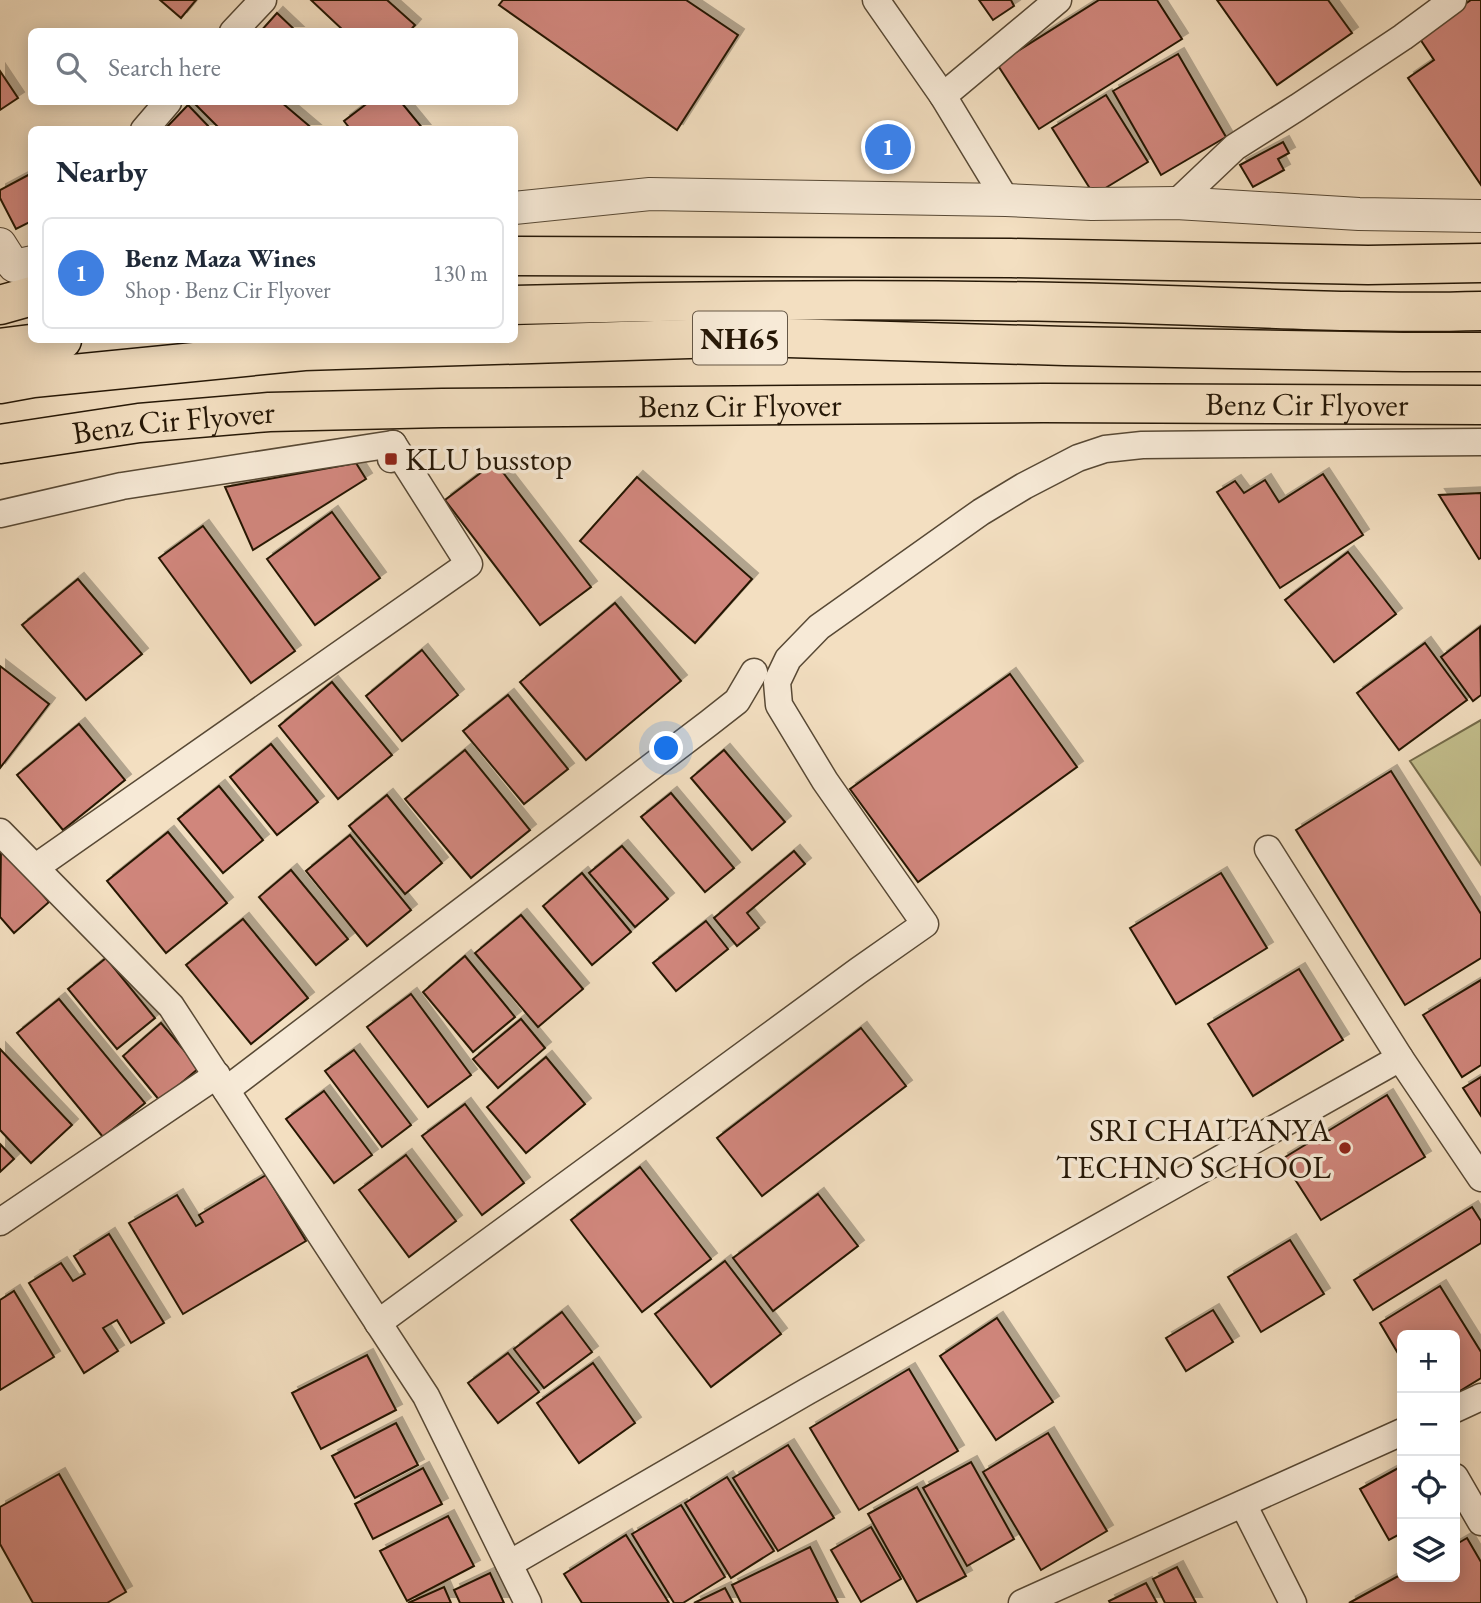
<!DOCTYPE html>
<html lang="en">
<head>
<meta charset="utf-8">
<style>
	body { margin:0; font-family:"EB Garamond",serif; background:#f6f6f7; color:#1f2937 }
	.controls { position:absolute; right:21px; bottom:21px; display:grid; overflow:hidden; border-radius:10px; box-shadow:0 4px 18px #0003 }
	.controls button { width:63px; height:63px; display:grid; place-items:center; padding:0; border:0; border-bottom:2px solid #e0e1e3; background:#fff; color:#1f2937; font:35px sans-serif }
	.you { position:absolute; left:667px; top:749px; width:24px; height:24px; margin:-18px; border:5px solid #fff; border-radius:50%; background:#1a73e8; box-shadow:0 0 0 10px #1a73e833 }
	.badge { display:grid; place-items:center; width:46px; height:46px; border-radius:50%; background:#7c3aed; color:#fff; font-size:23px; font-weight:700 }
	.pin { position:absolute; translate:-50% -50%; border:4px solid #fff; box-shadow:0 2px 7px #0006 }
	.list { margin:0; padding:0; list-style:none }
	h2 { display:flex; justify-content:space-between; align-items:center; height:91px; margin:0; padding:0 28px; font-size:30px }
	h2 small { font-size:23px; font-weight:400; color:#747a83 }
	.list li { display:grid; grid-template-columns:46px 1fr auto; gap:21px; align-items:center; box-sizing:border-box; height:112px; margin:0 14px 14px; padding:0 14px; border:2px solid #e0e1e3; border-radius:10px }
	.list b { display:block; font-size:26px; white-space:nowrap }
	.list p { margin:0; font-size:23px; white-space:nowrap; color:#747a83 }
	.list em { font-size:23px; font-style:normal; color:#747a83 }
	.icon { flex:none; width:38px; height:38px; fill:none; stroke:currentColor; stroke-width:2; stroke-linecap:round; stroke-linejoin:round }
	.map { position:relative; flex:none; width:1481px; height:1603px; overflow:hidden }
	.search { position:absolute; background:#fff; box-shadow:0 4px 18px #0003; left:28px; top:28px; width:490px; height:77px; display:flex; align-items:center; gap:18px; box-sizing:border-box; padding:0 24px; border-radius:10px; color:#747a83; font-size:26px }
	.panel { position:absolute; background:#fff; box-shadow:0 4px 18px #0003; left:28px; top:126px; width:490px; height:217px; border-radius:10px }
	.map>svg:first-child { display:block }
	.green { fill:#c3bf8d; stroke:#746b4a; stroke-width:2 }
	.building { fill:#d0867b; stroke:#251706; stroke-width:2; filter:url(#shadow) }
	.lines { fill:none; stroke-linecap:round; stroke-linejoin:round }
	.minor-casing { stroke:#584935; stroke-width:29 }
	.tertiary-casing { stroke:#584935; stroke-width:34 }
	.primary-casing { stroke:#251706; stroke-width:41 }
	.trunk-casing { stroke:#251706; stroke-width:41 }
	.minor { stroke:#f7ead7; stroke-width:26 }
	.tertiary { stroke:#f7ead7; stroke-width:32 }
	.primary { stroke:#f3dfc1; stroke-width:38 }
	.trunk { stroke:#f3dfc1; stroke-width:38 }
	.poi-dot { fill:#8f2418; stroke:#f7ead7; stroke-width:2.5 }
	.labels { text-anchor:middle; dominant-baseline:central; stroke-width:7; stroke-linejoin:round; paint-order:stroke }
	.shield { fill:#f7ead7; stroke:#645645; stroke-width:2 }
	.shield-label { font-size:30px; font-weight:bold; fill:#251706 }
	.street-label { font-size:32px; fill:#251706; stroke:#f7ead7 }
	.poi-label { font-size:32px; fill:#251706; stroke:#f7ead7; text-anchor:start }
</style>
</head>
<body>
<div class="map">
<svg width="1481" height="1603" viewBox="0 0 1481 1603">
	<defs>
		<filter id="shadow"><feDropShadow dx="6" dy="-6" stdDeviation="0" flood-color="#0004"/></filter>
	</defs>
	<rect width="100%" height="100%" fill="#f3dfc1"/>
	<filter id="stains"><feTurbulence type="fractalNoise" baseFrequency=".00286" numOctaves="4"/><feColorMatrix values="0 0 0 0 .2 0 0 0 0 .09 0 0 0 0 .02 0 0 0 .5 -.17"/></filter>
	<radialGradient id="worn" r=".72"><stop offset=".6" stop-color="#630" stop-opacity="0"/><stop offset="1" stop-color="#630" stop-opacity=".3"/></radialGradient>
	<!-- green -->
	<polygon class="green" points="1481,720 1481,865 1410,761"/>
	<!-- building -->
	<g class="building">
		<polygon points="160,0 196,0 181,18"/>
		<polygon points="311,0 387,0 415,25 409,32 345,32"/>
		<polygon points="503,0 686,0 738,35 677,130 499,5"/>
		<polygon points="979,0 1011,0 1014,6 993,20"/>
		<polygon points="1099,0 1157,0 1182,39 1039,129 997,64"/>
		<polygon points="1217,0 1328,0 1352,33 1277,85"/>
		<polygon points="1471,0 1481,0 1481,185 1408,78 1434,60 1418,36"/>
		<polygon points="277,13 297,32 260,32"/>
		<polygon points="1178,54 1226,137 1161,175 1113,91"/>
		<polygon points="0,71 18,98 0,110"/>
		<polygon points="1106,95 1148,162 1094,195 1052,128"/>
		<polygon points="193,102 281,102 314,130 221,130"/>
		<polygon points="369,102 401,102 424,130 351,130 344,121"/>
		<polygon points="188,105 212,130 164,130"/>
		<polygon points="1283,142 1289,153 1278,159 1284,170 1253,187 1240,165"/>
		<polygon points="32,173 32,221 16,229 0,198 0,190"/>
		<polygon points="495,462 591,587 540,625 445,500"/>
		<polygon points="356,463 366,479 253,550 225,487"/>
		<polygon points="1323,474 1363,535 1280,588 1217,492 1235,481 1244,493 1265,480 1279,502"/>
		<polygon points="637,477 752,579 695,643 580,541"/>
		<polygon points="1481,493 1481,558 1479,559 1439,495"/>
		<polygon points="332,512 380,578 315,625 267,559"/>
		<polygon points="203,526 295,651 251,683 159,558"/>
		<polygon points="1348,552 1396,614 1334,662 1285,600"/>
		<polygon points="78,579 142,654 86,700 22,625"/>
		<polygon points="615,603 681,681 586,760 520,682"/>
		<polygon points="1480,627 1481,695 1473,701 1441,657"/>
		<polygon points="1425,643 1467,700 1399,750 1357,693"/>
		<polygon points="422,650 458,695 402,741 366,696"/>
		<polygon points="0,666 49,704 0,768"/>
		<polygon points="1010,674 1077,767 918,882 850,789"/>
		<polygon points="332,682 392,755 338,799 279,726"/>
		<polygon points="508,695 568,769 524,804 463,731"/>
		<polygon points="79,724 125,780 63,830 17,775"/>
		<polygon points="271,744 318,802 277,835 230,777"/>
		<polygon points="465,750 530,830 471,878 405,799"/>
		<polygon points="724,750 785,822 752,850 691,778"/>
		<polygon points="1391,771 1481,914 1481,958 1405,1005 1296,830"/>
		<polygon points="219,786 263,840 223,873 178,819"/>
		<polygon points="671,793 734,868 705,892 641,817"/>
		<polygon points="387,795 442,863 405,894 349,826"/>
		<polygon points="168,832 227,903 166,953 107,881"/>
		<polygon points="350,835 411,910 367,946 306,871"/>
		<polygon points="622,846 668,899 635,927 589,873"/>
		<polygon points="1,847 49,902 14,933 0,917"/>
		<polygon points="794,851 805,864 747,913 759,928 737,946 714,918"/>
		<polygon points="291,870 348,939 316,965 259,897"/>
		<polygon points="582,873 631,932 592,965 543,906"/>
		<polygon points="1221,873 1267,948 1176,1004 1130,928"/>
		<polygon points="521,915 583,989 538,1027 475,953"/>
		<polygon points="243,919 308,998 251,1044 186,965"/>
		<polygon points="706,921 728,949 676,991 653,963"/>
		<polygon points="465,956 515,1017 473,1052 423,992"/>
		<polygon points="106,958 155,1018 117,1049 68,989"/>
		<polygon points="1299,969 1343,1040 1253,1096 1208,1024"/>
		<polygon points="1481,980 1481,1065 1462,1077 1423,1015"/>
		<polygon points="411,994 471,1075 428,1107 367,1027"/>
		<polygon points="59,999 145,1103 103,1137 17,1033"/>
		<polygon points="521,1019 545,1048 498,1088 473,1059"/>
		<polygon points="161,1023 199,1068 160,1101 123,1056"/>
		<polygon points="861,1028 906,1086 762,1196 717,1138"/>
		<polygon points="0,1049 72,1125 31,1163 0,1130"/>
		<polygon points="354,1050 411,1125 382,1147 325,1071"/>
		<polygon points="546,1057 585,1104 526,1153 487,1107"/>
		<polygon points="1481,1077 1481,1116 1463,1088"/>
		<polygon points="324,1091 372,1155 334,1183 286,1119"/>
		<polygon points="1387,1095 1425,1157 1321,1220 1282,1159"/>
		<polygon points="465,1104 524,1183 482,1215 422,1136"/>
		<polygon points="0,1144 14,1159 0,1172"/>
		<polygon points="406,1155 456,1221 409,1257 359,1190"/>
		<polygon points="640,1167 711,1259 642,1312 571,1220"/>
		<polygon points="266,1175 306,1241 183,1314 129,1223 177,1195 196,1226 203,1222 199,1215"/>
		<polygon points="818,1194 858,1246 773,1311 733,1258"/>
		<polygon points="1472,1207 1481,1221 1481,1243 1373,1310 1354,1280"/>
		<polygon points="109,1234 164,1323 131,1343 117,1320 103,1328 118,1351 84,1373 29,1283 61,1263 73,1281 85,1274 74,1256"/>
		<polygon points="1290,1240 1324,1294 1261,1332 1228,1277"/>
		<polygon points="725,1261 781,1334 711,1387 655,1314"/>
		<polygon points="1440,1286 1481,1352 1481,1378 1455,1394 1455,1335 1402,1335 1402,1360 1380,1323"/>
		<polygon points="14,1291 54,1357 0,1390 0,1300"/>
		<polygon points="1213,1310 1233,1342 1186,1371 1166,1338"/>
		<polygon points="562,1312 592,1352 544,1388 514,1349"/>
		<polygon points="997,1318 1053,1402 996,1440 940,1356"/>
		<polygon points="508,1353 539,1392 498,1423 468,1383"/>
		<polygon points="367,1355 396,1410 321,1449 292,1393"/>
		<polygon points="593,1363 635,1423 579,1463 537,1403"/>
		<polygon points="909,1369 958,1451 859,1510 810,1428"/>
		<polygon points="396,1423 418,1465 355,1498 332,1456"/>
		<polygon points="1048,1433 1107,1531 1041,1570 983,1472"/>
		<polygon points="788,1445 834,1518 778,1551 733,1478"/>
		<polygon points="971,1462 1014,1539 967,1566 923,1488"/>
		<polygon points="1402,1466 1402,1533 1389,1540 1360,1489"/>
		<polygon points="423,1468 442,1504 373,1539 355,1504"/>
		<polygon points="59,1474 126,1592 107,1603 33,1603 0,1544 0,1507"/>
		<polygon points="727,1477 774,1551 731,1578 685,1503"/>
		<polygon points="917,1487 966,1576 917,1602 868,1514"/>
		<polygon points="681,1505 725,1577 683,1603 674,1603 632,1534"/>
		<polygon points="448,1516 474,1566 407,1601 380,1551"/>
		<polygon points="871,1527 901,1579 861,1602 831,1550"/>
		<polygon points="626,1535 669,1603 582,1603 564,1574"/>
		<polygon points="1467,1538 1481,1562 1481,1603 1349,1603 1402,1574 1402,1577 1455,1577 1455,1545"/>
		<polygon points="810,1547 838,1603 741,1603 732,1585"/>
		<polygon points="1177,1567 1196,1603 1165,1603 1153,1579"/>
		<polygon points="490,1573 504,1603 460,1603 454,1590"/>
		<polygon points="1146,1583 1157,1603 1110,1603 1109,1601"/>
		<polygon points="444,1587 451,1603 408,1603"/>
		<polygon points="725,1588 733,1603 694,1603"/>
	</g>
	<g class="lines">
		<!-- minor casing -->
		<g class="minor-casing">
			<g id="minor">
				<polyline points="876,0 943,96 1006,200"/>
				<polyline points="233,32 263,0"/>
				<polyline points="943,96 1058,0"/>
				<polyline points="144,130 168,102"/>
				<polyline points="1176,203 1235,147 1298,107 1403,37 1453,0"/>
				<polyline points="0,514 122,486 393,444"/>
				<polyline points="0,832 171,1006 426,1396 528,1603"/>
				<polyline points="1268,849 1400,1058 1481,1178"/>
				<polyline points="36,867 469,564 393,444 391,459"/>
				<polyline points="226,1090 709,723 737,701 754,672"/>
				<polyline points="0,1222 217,1075"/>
				<polyline points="378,1323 858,971 925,924 825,781 779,705 777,682 788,659 819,627 981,512 1024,486 1078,458 1105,449 1142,445 1481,442"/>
				<polyline points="1455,1409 1481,1397"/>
				<polyline points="1455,1477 1481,1522"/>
				<polyline points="1243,1504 1293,1603"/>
				<polyline points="509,1564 806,1392 1400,1058"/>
				<polyline points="1022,1603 1402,1432"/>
			</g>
		</g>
		<!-- tertiary casing -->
		<g class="tertiary-casing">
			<g id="tertiary">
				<polyline points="514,208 650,194 1006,200 1092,204 1176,203 1359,214 1481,216"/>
				<polyline points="0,244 14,266 32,262"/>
			</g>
		</g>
		<!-- primary casing -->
		<g class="primary-casing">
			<g id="primary">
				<polyline points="514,256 1011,258 1368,265 1481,263"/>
				<polyline points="0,305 32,296"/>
				<path id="s1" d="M 0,444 L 139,423 L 269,412 L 442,408 L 1043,403 L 1481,405"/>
			</g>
		</g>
		<!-- trunk casing -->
		<g class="trunk-casing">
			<g id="trunk">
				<path d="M 514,305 C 696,300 877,299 1059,302 C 1199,304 1340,315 1481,311"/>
				<polyline points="0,348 62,340"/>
				<polyline points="0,384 33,378 304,351 752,337 1065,346 1403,352 1481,352"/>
			</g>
		</g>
		<!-- minor -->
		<use href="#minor" class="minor"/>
		<!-- tertiary -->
		<use href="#tertiary" class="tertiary"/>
		<!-- primary -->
		<use href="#primary" class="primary"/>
		<!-- trunk -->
		<use href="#trunk" class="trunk"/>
	</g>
	<!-- markers -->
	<g class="poi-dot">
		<rect x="384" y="452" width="14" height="14" rx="3.5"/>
		<circle cx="1345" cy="1148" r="7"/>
	</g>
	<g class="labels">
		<!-- shield labels -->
		<rect class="shield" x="693" y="311.5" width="94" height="53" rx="5"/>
		<g class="shield-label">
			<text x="740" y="338">NH65</text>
		</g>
		<!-- street labels -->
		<g class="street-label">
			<text stroke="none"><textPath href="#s1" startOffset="742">Benz Cir Flyover</textPath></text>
			<text stroke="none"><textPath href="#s1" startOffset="1309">Benz Cir Flyover</textPath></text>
			<text stroke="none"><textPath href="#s1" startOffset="175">Benz Cir Flyover</textPath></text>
		</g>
		<!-- poi labels -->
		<g class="poi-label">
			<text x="405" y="459">KLU busstop</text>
			<text x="1331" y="1130" text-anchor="end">SRI CHAITANYA<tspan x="1331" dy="37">TECHNO SCHOOL</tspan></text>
		</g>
	</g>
	<rect width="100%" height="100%" filter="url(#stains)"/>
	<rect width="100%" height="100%" fill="url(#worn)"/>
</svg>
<div class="controls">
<button>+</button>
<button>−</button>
<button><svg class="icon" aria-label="locate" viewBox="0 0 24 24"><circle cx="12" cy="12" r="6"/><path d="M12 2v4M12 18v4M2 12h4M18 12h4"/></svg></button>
<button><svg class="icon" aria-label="layers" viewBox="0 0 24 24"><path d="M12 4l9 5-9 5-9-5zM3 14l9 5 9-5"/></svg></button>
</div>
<div class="you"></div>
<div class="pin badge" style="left:888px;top:147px;background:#3f7fe0">1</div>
<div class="search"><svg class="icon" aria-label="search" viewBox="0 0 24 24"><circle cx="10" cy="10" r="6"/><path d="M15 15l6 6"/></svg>Search here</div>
<section class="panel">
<h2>Nearby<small></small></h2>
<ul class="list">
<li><span class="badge" style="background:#3f7fe0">1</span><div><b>Benz Maza Wines</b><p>Shop · Benz Cir Flyover</p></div><em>130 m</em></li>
</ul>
</section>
</div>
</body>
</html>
